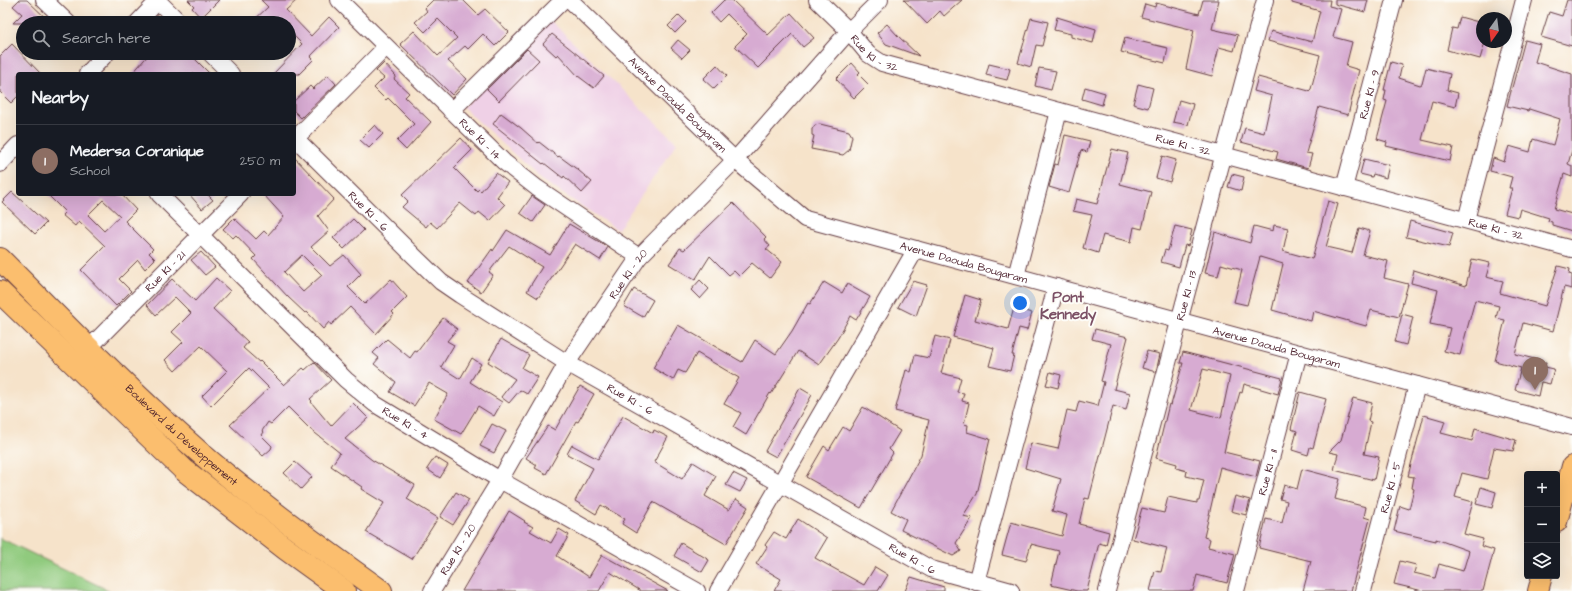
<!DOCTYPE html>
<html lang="en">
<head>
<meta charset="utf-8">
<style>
	body { margin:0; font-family:"Architects Daughter",sans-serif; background:#242831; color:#f1f3f6 }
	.controls { position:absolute; right:12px; bottom:12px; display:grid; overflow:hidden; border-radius:4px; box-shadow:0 4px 16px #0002 }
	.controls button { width:36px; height:36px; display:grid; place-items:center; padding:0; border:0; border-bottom:1px solid #363941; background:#171b24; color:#f1f3f6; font:20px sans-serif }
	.compass { position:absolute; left:1476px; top:12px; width:36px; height:36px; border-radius:50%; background:#171b24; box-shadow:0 4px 16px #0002; rotate:194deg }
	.you { position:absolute; left:1020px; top:303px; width:14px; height:14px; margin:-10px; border:3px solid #fff; border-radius:50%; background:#1a73e8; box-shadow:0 0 0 6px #1a73e833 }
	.badge { display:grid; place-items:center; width:26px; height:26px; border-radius:50%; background:#8c9099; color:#fff; font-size:13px; font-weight:700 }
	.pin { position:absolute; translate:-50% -33px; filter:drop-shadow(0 1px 2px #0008) }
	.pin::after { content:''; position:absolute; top:21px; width:14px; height:12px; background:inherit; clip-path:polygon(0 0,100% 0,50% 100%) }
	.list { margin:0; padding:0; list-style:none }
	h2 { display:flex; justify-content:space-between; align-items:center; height:52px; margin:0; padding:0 16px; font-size:17px }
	h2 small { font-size:13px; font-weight:400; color:#9ea1a6 }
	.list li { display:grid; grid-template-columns:26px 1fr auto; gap:12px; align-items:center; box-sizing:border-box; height:72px; padding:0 16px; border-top:1px solid #363941 }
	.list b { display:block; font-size:15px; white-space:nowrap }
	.list p { margin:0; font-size:13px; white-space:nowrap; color:#9ea1a6 }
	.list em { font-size:13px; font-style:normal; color:#9ea1a6 }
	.icon { flex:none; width:22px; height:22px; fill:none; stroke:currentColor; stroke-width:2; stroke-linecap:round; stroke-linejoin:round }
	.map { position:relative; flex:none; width:1572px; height:591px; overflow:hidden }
	.search { position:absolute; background:#171b24; box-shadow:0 4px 16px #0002; left:16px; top:16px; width:280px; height:44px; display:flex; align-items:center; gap:10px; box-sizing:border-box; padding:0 14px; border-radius:22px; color:#9ea1a6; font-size:15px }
	.panel { position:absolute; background:#171b24; box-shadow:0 4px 16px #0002; left:16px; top:72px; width:280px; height:124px; border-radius:4px }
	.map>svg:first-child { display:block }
	.built { fill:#efd0e6 }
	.green { fill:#90ca7e; stroke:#6d7454 }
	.building { fill:#d7abd2; fill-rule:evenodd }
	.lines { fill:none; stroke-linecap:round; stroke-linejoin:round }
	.minor-casing { stroke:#643c43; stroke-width:18 }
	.major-casing { stroke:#643c43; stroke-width:22 }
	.highway-casing { stroke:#643c43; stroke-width:24 }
	.minor { stroke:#fff; stroke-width:16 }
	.major { stroke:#fbbe6e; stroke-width:20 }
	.highway { stroke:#fbbe6e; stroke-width:22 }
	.labels { text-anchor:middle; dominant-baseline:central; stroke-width:4; stroke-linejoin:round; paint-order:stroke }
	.street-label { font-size:11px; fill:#4a1f2b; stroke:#fdfcf7 }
	.district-label { font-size:15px; font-weight:bold; fill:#7b5065; stroke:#fdfcf7 }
</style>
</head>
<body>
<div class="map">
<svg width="1572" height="591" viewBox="0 0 1572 591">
	<rect width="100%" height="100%" fill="#fdfcf7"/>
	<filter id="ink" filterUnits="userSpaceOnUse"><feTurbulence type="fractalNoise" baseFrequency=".025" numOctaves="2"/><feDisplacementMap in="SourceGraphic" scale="8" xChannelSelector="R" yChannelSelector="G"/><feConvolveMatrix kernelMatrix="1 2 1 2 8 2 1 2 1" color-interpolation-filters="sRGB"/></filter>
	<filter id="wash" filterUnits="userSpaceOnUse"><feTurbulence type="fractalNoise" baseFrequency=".012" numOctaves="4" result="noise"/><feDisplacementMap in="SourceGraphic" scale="16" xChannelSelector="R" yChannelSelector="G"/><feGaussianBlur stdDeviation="0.9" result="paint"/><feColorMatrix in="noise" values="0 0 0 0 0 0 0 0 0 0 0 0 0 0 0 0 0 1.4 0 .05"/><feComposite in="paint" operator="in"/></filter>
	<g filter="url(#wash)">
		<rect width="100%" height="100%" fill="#f6e3ca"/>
		<!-- built -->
		<polygon class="built" points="550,20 677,143 618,230 542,180 463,107"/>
		<!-- green -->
		<polygon class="green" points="0,538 110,591 0,591"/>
		<g id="blocks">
			<!-- building -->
			<g class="building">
				<polygon points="19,0 27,0 51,23 13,23 22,14 13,6"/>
				<polygon points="188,0 219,0 201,18 192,8 194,6"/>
				<polygon points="261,0 297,0 286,10 311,36 329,17 339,27 310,57 313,60 299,74 273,74 302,44 289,31 289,23 251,23 268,7"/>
				<polygon points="433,0 463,0 478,15 485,9 509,32 495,46 483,34 468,49 465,46 448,61 467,79 452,95 400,44 414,31 438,56 457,38 438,19 425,32 415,22 427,11 425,8"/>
				<polygon points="724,0 732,0 768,35 791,13 814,38 803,47 792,34 758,68 735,46 747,34 727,14 719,22 711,13"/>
				<polygon points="904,0 962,0 944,16 940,11 927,24"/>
				<polygon points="1203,0 1219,0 1212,29 1238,35 1234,51 1219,47 1212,76 1186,69 1194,30 1141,17 1145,4 1155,7 1156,3 1199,14"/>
				<polygon points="1292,0 1330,0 1329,6 1341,9 1333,37 1352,42 1346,66 1359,70 1348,115 1319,107 1306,153 1312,154 1308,168 1276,159 1278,152 1241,142 1245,128 1264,133 1272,96 1254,91 1258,77 1309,91 1311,89 1320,55 1268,41 1271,31 1312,42 1320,11 1292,3"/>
				<polygon points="1335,0 1368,0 1365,12 1335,4"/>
				<polygon points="1567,0 1572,0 1572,46 1541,37 1549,12 1562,16"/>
				<polygon points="679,15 686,22 675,33 668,26"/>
				<polygon points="1057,17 1096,29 1093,43 1071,37 1071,34 1054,30"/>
				<polygon points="1460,17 1482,23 1482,42 1485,42 1480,59 1447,50 1452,28 1457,29"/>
				<polygon points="1031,18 1048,22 1042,46 1036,45 1031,67 1018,63"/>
				<polygon points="887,24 898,36 919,56 886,44 877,33"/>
				<polygon points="552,34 604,76 594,88 578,76 558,54 556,56 543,44"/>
				<polygon points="1125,38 1168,48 1165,63 1121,52"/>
				<polygon points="678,40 690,50 682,58 671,48"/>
				<polygon points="1525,40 1540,44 1535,62 1572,74 1572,150 1568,164 1572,166 1572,177 1564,174 1554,209 1572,214 1572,231 1552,225 1552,222 1548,221 1549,218 1520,209 1518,217 1505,214 1512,188 1509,188 1512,177 1490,171 1493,158 1504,162 1509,146 1530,152 1533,139 1553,145 1560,119 1529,109 1528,111 1507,106"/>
				<polygon points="12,44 41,74 18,74 18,96 11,103 0,92 0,56"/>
				<polygon points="527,49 539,60 499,101 487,89"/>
				<polygon points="150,53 189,53 210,74 132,74"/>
				<polygon points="1391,62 1402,65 1399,78 1420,85 1422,84 1426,68 1450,74 1447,90 1458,93 1455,107 1432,101 1422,140 1453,147 1450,161 1386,146 1387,142 1377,139 1387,101 1384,100 1386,90 1384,90"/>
				<polygon points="384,63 396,76 394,79 409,93 405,97 431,122 406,150 397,141 414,124 388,98 386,100 374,88 384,78 376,71"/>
				<polygon points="852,63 860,72 858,74 868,84 854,98 836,79"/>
				<polygon points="989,64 1010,69 1007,80 986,75"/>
				<polygon points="717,65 727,76 714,89 703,79"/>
				<polygon points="1039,68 1056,71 1051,90 1035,86"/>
				<polygon points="328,75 336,84 301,118 294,111 294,101 310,86 313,89"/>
				<polygon points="1138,84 1153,88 1148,108 1133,104"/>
				<polygon points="1085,87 1105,93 1102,105 1082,99"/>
				<polygon points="1179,100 1193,104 1188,125 1173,122"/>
				<polygon points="501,113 521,128 538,143 539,142 558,157 559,156 578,170 592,182 582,193 564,176 563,178 544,163 543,164 493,124"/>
				<polygon points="820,124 849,131 852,136 849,150 843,155 811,149 814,136 812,135 812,129 815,125"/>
				<polygon points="375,125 383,134 369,148 360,140"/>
				<polygon points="1065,135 1090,141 1087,152 1081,150 1069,193 1049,187 1055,164 1058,165"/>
				<polygon points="461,138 472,150 454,168 477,191 479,189 481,191 496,173 508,182 497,197 505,205 490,221 479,212 476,216 460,203 437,228 430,222 426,227 402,207 408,201 402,195"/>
				<polygon points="1112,149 1128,153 1120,184 1151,192 1142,229 1134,227 1131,242 1103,235 1098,253 1083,248 1092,215 1073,211 1076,199 1097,204"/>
				<polygon points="1162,156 1176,160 1170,182 1156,178"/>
				<path d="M 294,157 L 334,199 L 318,216 L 329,231 L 311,247 L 330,266 L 344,255 L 361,274 L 348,287 L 365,304 L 391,279 L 407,297 L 392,312 L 394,314 L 376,334 L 350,307 L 331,325 L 329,322 L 323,329 L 307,312 L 305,313 L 288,297 L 253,259 L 256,256 L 236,235 L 233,238 L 223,229 L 234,218 L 256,239 L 264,231 L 268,235 L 284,217 L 263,194 L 294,194 ZM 302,255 L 322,275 L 303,292 L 284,272 Z"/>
				<polygon points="1364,159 1389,165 1386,178 1373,174 1372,177 1360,174"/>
				<polygon points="1232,174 1244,177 1241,191 1228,187"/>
				<polygon points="12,192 46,223 35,234 2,202"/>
				<path d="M 47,194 L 121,194 L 136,210 L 125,221 L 153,249 L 149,253 L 155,259 L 145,269 L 138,260 L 119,279 L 131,291 L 116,306 L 81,270 L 105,246 L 79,221 L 75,226 L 62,215 L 65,212 ZM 103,200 L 120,216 L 104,231 L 88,215 Z"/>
				<polygon points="189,194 207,194 213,200 202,209"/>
				<polygon points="532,196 545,205 533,222 520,213"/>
				<polygon points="1328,201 1338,204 1326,247 1352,253 1359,228 1370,231 1363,255 1388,261 1384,278 1408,284 1399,317 1371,310 1366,326 1313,311 1311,321 1272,310 1283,264 1260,257 1247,305 1234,302 1242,270 1221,264 1218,276 1205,273 1215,232 1250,243 1254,226 1273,231 1274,225 1288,228 1283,251 1312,259"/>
				<polygon points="733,203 766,237 764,239 770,246 766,249 782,262 770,278 752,263 739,276 734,271 729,275 710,256 695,280 669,264 680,248 684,250"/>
				<polygon points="353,219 364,230 344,249 333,238"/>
				<polygon points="1410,221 1453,233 1449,247 1406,237"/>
				<polygon points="569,224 608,247 600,260 575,244 538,298 527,291 542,267 509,246 489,272 493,275 481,292 468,283 492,249 493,251 507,230 550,255"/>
				<polygon points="1175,226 1192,230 1188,246 1185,245 1179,267 1161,262 1165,250 1168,251"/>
				<polygon points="201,252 215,267 205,275 191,260"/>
				<polygon points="1472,259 1490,263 1486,277 1503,281 1500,293 1545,306 1558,266 1570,269 1569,274 1572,275 1572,289 1564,287 1553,331 1523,323 1515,354 1546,362 1545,367 1554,369 1550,384 1541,382 1538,396 1515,390 1521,368 1495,361 1505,320 1496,318 1499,306 1475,300 1460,355 1444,351 1450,328 1430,324 1438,290 1411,283 1414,270 1466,286"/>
				<polygon points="216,278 230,291 213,309 248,342 243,348 259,362 260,361 284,385 303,368 305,370 314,362 331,380 310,399 312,401 311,402 331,426 353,403 368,418 345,439 372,460 415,485 407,499 438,518 412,559 366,532 384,503 361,489 362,487 331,466 340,453 310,429 288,407 271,424 268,422 262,431 263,432 261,435 272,446 271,449 263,456 230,425 269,388 249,368 211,406 202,396 227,371 201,346 175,371 165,360 183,342 172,332 191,313 175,297 156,315 147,305 172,279 195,301"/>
				<polygon points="700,280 709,289 700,299 691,290"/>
				<polygon points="913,281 927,285 916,316 898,307"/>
				<polygon points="824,282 842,293 847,284 870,297 856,320 850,316 838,338 819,365 798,351 771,394 770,393 746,435 733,427 741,413 724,404 739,378 697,353 685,373 678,370 673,380 653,368 678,325 742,362 755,340 776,354 792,331 808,303 810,304"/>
				<polygon points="634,289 653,300 643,317 624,306"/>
				<polygon points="965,295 981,300 975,320 1008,329 1014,308 1032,313 1027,330 1019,328 1012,355 1014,355 1010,371 989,366 994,348 953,337"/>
				<polygon points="1402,314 1413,317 1406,345 1395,342"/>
				<polygon points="443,318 457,329 447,341 454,345 441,367 460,379 472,358 481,364 470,382 502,402 494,416 478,406 461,434 434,419 448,394 429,383 414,406 390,392 396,382 374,364 379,358 373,353 387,339 410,358 415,351 417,352"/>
				<polygon points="1095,329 1128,337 1114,389 1130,393 1126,410 1113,406 1089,499 1085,498 1079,524 1109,532 1106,545 1099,543 1087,591 1077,591 1051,585 1059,551 1031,544 1026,561 1002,555 1011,522 1062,536 1067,515 1052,511 1061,479 1025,468 1031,443 1058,449 1067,410 1076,412 1079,401 1098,406 1104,382 1101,381 1111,344 1092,339"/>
				<polygon points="935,336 950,340 941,373 961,378 957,392 964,393 962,401 969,403 964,424 968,425 967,432 990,439 977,494 963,516 972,518 956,543 961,551 953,556 901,530 906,519 891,511 921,455 929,420 895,411 906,370 911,372 915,355 929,358"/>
				<polygon points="501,339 529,355 522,368 538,377 527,394 520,390 509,403 501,397 515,379 488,362"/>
				<polygon points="1147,351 1160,354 1156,372 1142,368"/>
				<path d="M 1183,352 L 1282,378 L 1278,394 L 1244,384 L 1242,393 L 1240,392 L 1230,427 L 1224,452 L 1260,461 L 1256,477 L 1220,467 L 1204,537 L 1210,539 L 1208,547 L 1235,554 L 1227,583 L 1197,575 L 1193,591 L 1150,591 L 1155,571 L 1161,572 L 1167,548 L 1133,539 L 1142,508 L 1164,513 L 1168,497 L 1197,503 L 1197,501 L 1199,501 L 1204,480 L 1186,476 L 1187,471 L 1176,468 L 1177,464 L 1156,458 L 1169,404 L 1171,405 L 1183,363 L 1180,363 ZM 1203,369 L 1230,376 L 1221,418 L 1191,410 Z"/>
				<polygon points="1050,372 1061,375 1058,388 1046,385"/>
				<polygon points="580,386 594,394 578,422 576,421 546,474 535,468 537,465 526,458 548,426 555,430"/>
				<polygon points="800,388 812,395 776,457 765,451"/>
				<polygon points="1300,392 1326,399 1313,448 1310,447 1308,455 1292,450 1297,431 1291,429"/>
				<polygon points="1353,398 1372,403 1368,421 1371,422 1364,454 1379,457 1374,480 1334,470 1338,454 1329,452 1341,440"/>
				<polygon points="863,407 900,431 889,449 893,453 861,508 806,477 824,446 829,450 843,427 849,431"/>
				<polygon points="1424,415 1445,421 1441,433 1472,441 1475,428 1516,440 1513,451 1494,448 1487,479 1462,473 1455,497 1473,502 1464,534 1483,539 1481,546 1494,550 1483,591 1423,591 1394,584 1400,561 1416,565 1414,573 1435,578 1439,564 1463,571 1469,551 1436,539 1436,541 1394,531 1400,506 1409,509 1414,489 1412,488 1414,477 1408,476"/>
				<polygon points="623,416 653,433 654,430 668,437 654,462 682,479 693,462 716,476 705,496 729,510 736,499 748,507 726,544 653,502 636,533 622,524 625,519 601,505 596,514 575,501 593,468 567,454 572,445 598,459"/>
				<polygon points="492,424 506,431 494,453 480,446"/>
				<polygon points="435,457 448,465 440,478 427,469"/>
				<polygon points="295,462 312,477 301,489 284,473"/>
				<polygon points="1302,469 1340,479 1335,499 1366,507 1364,517 1370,519 1351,591 1303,591 1311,561 1259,548 1266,519 1282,523 1287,501 1280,499 1284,485 1297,489"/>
				<polygon points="733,473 747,480 740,492 726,485"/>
				<polygon points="1481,487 1496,492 1492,508 1476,504"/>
				<polygon points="456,492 469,500 453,525 440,517"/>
				<polygon points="1235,496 1250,500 1246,515 1231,511"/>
				<polygon points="509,511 525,521 524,522 533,527 530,531 551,543 559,529 569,535 557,556 589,577 602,555 668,591 641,591 610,572 599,591 462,591"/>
				<polygon points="798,519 827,538 815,558 864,585 875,567 888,575 878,591 774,591 781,579 756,564 767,547 765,545 774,532 786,539"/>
				<polygon points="681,543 709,560 702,572 674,556"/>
				<polygon points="911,577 944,587 944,591 905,591"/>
			</g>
		</g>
	</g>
	<g filter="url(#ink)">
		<use href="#blocks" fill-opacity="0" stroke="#643c43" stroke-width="1"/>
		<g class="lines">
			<!-- minor casing -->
			<g class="minor-casing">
				<g id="minor">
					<polyline points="44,0 68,23"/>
					<path id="s1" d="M 339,0 L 504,162 L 537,188 L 639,257"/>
					<path id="s2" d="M 570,0 L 735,160 L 805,219 L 1572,427"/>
					<path id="s3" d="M 817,0 L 849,31 L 868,54 L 882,63 L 1572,249"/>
					<polyline points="158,1 180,23"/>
					<polyline points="137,23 159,0"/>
					<polyline points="210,53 231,74"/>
					<polyline points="87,74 107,53"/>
					<polyline points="451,111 563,0"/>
					<path id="s4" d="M 294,137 L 414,256 L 441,282 L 460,295 L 567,363 L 931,569 L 1011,591"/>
					<polyline points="294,140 386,47"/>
					<polyline points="0,164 18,145"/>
					<path id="s5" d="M 1344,188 L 1394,0"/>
					<path id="s6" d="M 159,194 L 346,380 L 375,404 L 500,480 L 697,591"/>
					<polyline points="1466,220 1524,0"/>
					<polyline points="1016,276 1059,111"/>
					<path id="s7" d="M 89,348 L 241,194"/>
					<polyline points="976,582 1056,287"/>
					<path id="s8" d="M 432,591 L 500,480 L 567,363 L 639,257 L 735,160 L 849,31 L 880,0"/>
					<polyline points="718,591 916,249"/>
					<path id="s9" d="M 1107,591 L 1265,0"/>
					<path id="s10" d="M 1236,591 L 1299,353"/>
					<path id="s11" d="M 1363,591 L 1417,385"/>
				</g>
			</g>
			<!-- major casing -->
			<g class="major-casing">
				<g id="major">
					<polyline points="1557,522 1572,466"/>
					<polyline points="1538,591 1542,576"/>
				</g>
			</g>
			<!-- highway casing -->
			<g class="highway-casing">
				<g id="highway">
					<path id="s12" d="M 0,259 C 65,324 129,391 198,451 C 256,501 319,546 381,591"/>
					<polyline points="0,292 184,470 286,549 344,591"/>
				</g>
			</g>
			<!-- minor -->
			<use href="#minor" class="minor"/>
			<!-- major -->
			<use href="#major" class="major"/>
			<!-- highway -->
			<use href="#highway" class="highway"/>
		</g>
	</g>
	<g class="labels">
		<!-- street labels -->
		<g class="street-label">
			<text stroke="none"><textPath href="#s3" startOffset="79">Rue KI - 32</textPath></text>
			<text stroke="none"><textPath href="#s5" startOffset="97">Rue KI - 9</textPath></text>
			<text stroke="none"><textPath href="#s2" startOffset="150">Avenue Daouda Bougaram</textPath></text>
			<text stroke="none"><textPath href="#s1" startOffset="198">Rue KI - 14</textPath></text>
			<text stroke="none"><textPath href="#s3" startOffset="403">Rue KI - 32</textPath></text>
			<text stroke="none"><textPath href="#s4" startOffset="105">Rue KI - 6</textPath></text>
			<text stroke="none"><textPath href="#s3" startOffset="727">Rue KI - 32</textPath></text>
			<text stroke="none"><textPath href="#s2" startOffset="486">Avenue Daouda Bougaram</textPath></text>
			<text stroke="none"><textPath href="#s7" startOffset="108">Rue KI - 21</textPath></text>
			<text stroke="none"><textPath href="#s8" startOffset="373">Rue KI - 20</textPath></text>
			<text stroke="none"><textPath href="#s9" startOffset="306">Rue KI - 13</textPath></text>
			<text stroke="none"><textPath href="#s2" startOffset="810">Avenue Daouda Bougaram</textPath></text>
			<text stroke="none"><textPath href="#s4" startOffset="429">Rue KI - 6</textPath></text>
			<text stroke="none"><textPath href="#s6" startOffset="337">Rue KI - 4</textPath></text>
			<text stroke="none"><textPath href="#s12" startOffset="253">Boulevard du Développement</textPath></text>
			<text stroke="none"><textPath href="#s10" startOffset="123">Rue KI - 11</textPath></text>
			<text stroke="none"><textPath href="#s11" startOffset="107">Rue KI - 5</textPath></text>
			<text stroke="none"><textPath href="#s8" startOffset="49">Rue KI - 20</textPath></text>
			<text stroke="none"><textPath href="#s4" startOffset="753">Rue KI - 6</textPath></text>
		</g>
		<!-- district labels -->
		<g class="district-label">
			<text x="1068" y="297">Pont<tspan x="1068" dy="17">Kennedy</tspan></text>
		</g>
	</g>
</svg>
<div class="controls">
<button>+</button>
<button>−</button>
<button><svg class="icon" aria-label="layers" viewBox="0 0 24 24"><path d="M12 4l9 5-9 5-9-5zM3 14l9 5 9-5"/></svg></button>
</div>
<svg class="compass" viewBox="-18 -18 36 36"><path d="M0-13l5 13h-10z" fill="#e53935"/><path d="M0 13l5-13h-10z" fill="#9ea1a6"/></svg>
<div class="you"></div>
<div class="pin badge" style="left:1535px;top:390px;background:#8d6e63">1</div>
<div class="search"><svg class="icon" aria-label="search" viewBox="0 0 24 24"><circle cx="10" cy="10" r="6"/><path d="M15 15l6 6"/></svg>Search here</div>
<section class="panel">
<h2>Nearby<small></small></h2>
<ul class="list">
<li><span class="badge" style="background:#8d6e63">1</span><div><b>Medersa Coranique</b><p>School</p></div><em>250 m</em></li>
</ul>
</section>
</div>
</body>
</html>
